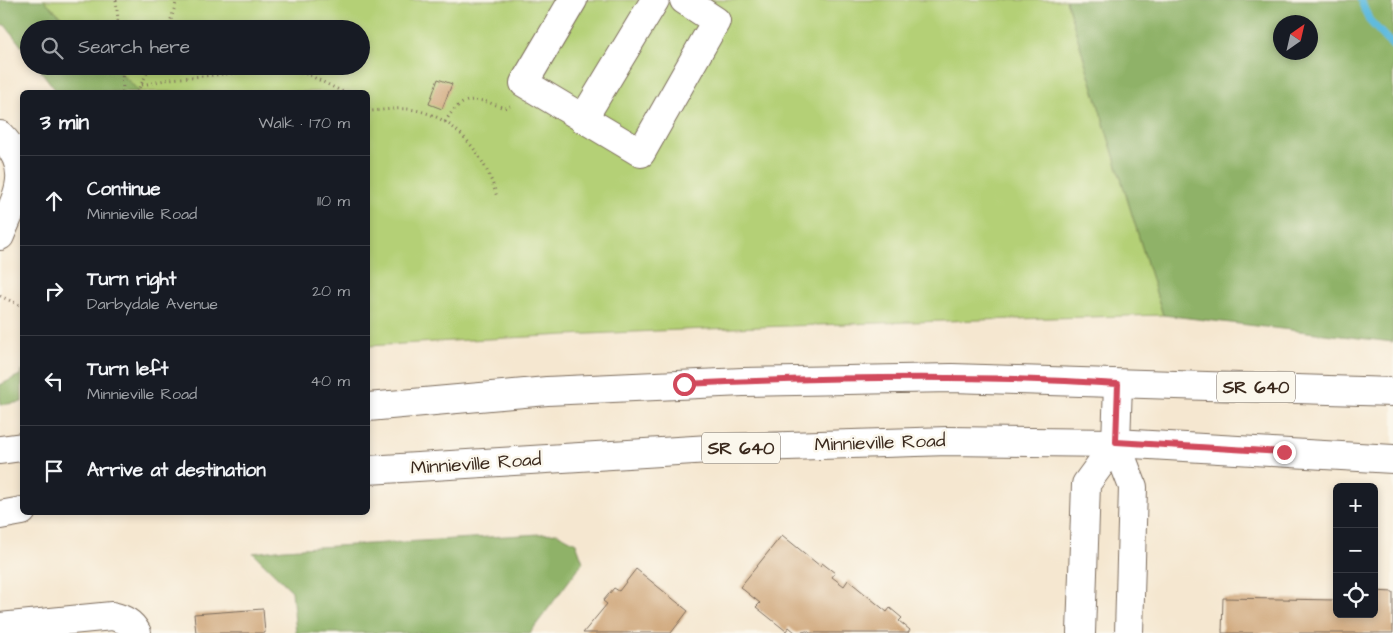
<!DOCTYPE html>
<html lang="en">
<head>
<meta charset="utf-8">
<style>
	body { margin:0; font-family:"Architects Daughter",sans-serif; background:#242831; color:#f1f3f6 }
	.controls { position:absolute; right:15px; bottom:15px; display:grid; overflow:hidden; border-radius:8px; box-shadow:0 2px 8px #0003 }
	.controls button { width:45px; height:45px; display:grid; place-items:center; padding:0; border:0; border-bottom:1px solid #363941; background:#171b24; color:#f1f3f6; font:25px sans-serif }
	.compass { position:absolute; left:1273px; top:15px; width:45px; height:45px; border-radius:50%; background:#171b24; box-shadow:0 2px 8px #0003; rotate:34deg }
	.stop { position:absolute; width:15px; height:15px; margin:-11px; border:4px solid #d1495b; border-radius:50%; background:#fff }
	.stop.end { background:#d1495b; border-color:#fff; box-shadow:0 1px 5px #0008 }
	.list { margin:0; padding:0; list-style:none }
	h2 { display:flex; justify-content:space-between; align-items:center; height:65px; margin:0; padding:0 20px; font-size:21px }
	h2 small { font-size:16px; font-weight:400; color:#9ea1a6 }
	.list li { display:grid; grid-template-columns:32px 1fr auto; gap:15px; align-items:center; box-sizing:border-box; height:90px; padding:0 20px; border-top:1px solid #363941 }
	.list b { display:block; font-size:19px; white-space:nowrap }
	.list p { margin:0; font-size:16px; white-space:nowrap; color:#9ea1a6 }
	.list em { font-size:16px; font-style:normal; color:#9ea1a6 }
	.icon { flex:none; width:28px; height:28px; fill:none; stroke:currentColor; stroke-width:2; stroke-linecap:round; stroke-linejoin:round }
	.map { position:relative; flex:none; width:1393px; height:633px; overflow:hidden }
	.search { position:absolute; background:#171b24; box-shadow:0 2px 8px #0003; left:20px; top:20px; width:350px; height:55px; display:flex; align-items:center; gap:12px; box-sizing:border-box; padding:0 18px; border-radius:28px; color:#9ea1a6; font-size:19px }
	.panel { position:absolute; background:#171b24; box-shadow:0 2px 8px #0003; left:20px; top:90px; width:350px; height:425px; border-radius:8px }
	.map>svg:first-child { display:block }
	.green { fill:#b4d076; stroke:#787d4a }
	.forest { fill:#8fb267; stroke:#656e42; fill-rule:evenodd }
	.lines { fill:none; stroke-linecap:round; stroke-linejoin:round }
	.stream { stroke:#61bbde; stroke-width:8 }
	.building { fill:#cda374 }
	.minor-casing { stroke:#7c6c5c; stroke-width:30 }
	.major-casing { stroke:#7c6c5c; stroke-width:30 }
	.path { stroke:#7c6c5c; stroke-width:3; stroke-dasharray:1 4; stroke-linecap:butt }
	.minor { stroke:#fff; stroke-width:28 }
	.major { stroke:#fff; stroke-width:28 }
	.route { stroke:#d1495b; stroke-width:6 }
	.labels { text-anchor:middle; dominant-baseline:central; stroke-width:5; stroke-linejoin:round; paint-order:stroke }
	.shield { fill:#fbf7ec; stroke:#75685c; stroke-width:1 }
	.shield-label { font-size:18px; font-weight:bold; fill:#3b2a1e }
	.street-label { font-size:19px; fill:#3b2a1e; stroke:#fbf7ec }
</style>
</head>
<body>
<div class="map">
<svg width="1393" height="633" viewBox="0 0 1393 633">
	<rect width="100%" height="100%" fill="#fbf7ec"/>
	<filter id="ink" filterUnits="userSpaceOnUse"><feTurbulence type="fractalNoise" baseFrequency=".02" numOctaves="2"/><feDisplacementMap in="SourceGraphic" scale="10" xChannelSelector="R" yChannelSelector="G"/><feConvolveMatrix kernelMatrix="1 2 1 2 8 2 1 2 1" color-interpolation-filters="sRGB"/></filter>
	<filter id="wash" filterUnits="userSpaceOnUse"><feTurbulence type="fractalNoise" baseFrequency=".0096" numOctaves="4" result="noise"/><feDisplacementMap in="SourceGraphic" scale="20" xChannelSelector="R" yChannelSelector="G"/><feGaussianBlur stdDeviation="1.12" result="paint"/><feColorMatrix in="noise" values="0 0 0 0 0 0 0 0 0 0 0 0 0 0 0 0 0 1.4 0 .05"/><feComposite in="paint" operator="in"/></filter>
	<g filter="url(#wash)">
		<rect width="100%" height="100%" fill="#f5e7d0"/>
		<!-- green -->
		<path class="green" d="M 44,0 L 1066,0 L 1163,315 C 898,322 633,329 368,346 L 368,92 L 140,92 L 113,66 L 361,66 L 361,29 L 74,29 Z"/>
		<!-- forest -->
		<g class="forest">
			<polygon points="0,0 44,0 74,29 29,29 29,56 5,25 0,25"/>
			<path d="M 1066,0 L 1393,0 L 1393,342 L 1163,315 ZM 1310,22 L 1310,52 L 1280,52 L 1280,22 Z"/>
			<polygon points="37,66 113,66 140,92 57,92"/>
			<polygon points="22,370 22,402 0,405 0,385 20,375"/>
			<polygon points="557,533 576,543 583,562 530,633 296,633 292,591 253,553 284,549"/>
		</g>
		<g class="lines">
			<!-- stream -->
			<polyline class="stream" points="1361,0 1369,20 1393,46"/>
		</g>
		<g id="blocks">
			<!-- building -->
			<g class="building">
				<polygon points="438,79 452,84 442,109 429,104"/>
				<polygon points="782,535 820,566 822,563 835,573 832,577 844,586 848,580 887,612 890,608 902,618 899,621 910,630 908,633 810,633 807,631 796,633 789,627 786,631 756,607 760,603 740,587"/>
				<polygon points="636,569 688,611 671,633 583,633 607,604 603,601 614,588 619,591"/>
				<polygon points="1335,591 1337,614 1374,614 1374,591 1393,592 1393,633 1222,633 1223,598 1335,600"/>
				<polygon points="263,609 265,633 196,633 194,614"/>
			</g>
		</g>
	</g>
	<g filter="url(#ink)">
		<use href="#blocks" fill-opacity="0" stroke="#7c6c5c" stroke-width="1"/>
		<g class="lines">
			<!-- minor casing -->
			<g class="minor-casing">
				<g id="minor">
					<polyline points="573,0 524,83 641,153 716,21 684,0"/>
					<polyline points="583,119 655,0"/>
					<path d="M 0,135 C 36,171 16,196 0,236"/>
					<polyline points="1118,384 1116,443 1133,487 1129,633"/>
					<path d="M 0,627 L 112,616 C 124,619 131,622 137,633"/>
					<polyline points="1081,633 1086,484 1116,443"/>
				</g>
			</g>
			<!-- major casing -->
			<g class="major-casing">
				<g id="major">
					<polyline points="368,407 547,391 743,382 952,378 1393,392"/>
					<polyline points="0,450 22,447"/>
					<polyline points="368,470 726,448 948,441 1116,443 1393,459"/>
					<polyline points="0,515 22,511"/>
				</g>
			</g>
			<!-- path -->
			<g class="path">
				<polyline points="116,0 119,29"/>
				<polyline points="168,29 177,0"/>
				<polyline points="122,66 123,92"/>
				<polyline points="142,85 170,79 280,69 307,74 343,92"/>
				<polyline points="137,92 151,66"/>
				<path d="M 368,109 L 371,111 C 384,110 397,108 409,109 C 456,115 485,155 497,197"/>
				<path d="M 445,122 C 462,94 476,97 504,108 L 510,106"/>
				<polyline points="0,296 22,306"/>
			</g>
			<!-- minor -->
			<use href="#minor" class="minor"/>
			<!-- major -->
			<use href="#major" class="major"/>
		</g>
	</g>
	<g class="lines" filter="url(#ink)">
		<!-- route -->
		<path class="route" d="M 684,384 C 828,377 974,374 1118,384 L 1116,442 L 1284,452"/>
	</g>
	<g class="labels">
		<!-- shield labels -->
		<g class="shield">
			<rect x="1217" y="371.5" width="78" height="31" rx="4"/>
			<rect x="702" y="432.5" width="78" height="31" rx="4"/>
		</g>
		<g class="shield-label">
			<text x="1256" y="387">SR 640</text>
			<text x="741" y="448">SR 640</text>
		</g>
		<!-- street labels -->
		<g class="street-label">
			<text transform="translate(880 443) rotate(-2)">Minnieville Road</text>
			<text transform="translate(476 464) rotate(-4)">Minnieville Road</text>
		</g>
	</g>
</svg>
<div class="controls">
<button>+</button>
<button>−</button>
<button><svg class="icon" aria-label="locate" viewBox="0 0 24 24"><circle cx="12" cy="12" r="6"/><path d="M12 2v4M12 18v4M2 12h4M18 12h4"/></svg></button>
</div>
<svg class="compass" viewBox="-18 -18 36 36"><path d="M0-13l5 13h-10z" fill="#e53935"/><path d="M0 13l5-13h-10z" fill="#9ea1a6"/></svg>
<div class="stop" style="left:684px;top:384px"></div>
<div class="stop end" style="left:1284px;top:452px"></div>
<div class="search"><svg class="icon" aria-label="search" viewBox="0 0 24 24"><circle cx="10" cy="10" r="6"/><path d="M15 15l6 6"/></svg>Search here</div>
<section class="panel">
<h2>3 min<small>Walk · 170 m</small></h2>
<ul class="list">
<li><svg class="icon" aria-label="ahead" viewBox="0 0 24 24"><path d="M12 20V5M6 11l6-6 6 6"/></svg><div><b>Continue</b><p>Minnieville Road</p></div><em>110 m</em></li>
<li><svg class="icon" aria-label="right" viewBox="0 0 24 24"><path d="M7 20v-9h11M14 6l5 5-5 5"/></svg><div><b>Turn right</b><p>Darbydale Avenue</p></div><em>20 m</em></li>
<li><svg class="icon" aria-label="left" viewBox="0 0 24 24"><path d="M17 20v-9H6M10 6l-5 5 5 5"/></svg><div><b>Turn left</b><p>Minnieville Road</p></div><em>40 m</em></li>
<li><svg class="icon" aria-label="arrive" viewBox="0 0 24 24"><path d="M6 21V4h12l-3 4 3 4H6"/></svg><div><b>Arrive at destination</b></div></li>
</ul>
</section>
</div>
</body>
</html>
